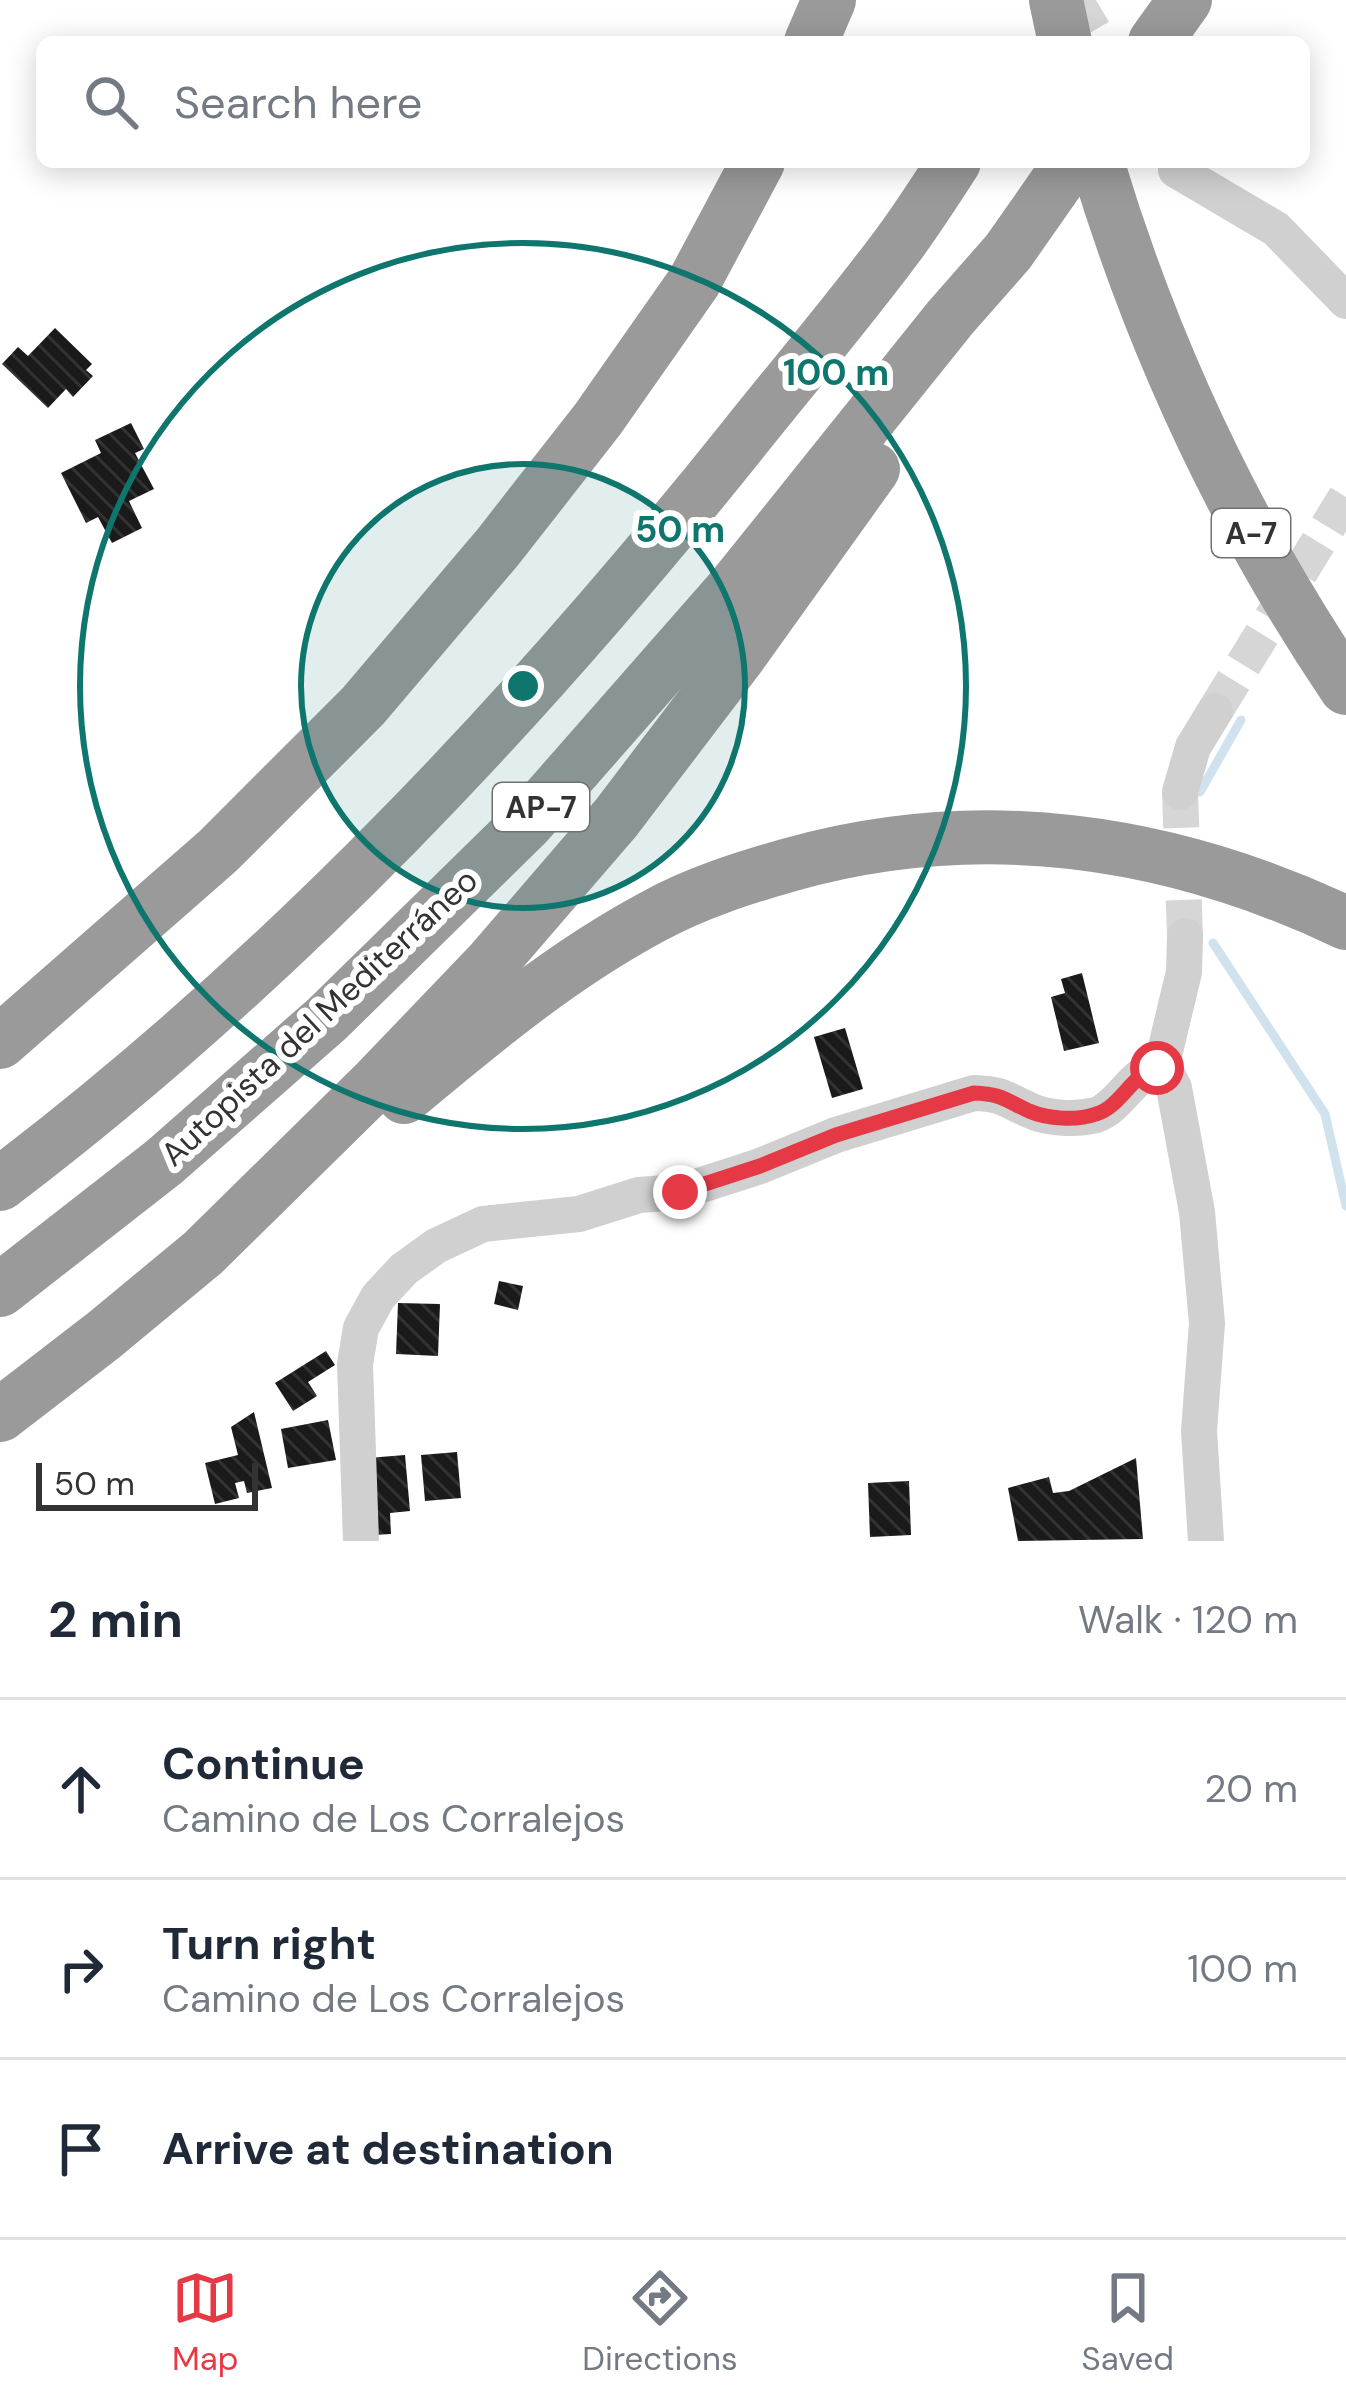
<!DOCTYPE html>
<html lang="en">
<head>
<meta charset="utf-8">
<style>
	body { margin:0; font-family:"DM Sans",sans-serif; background:#f6f6f7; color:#1f2937 }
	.scale { position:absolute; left:36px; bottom:30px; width:222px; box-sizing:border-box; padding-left:12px; border:6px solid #333; border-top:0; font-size:33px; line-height:42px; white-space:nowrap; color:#333; -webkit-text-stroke:9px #fff; paint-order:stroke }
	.stop { position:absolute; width:36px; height:36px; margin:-27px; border:9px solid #e63946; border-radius:50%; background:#fff }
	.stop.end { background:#e63946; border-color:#fff; box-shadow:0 3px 12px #0008 }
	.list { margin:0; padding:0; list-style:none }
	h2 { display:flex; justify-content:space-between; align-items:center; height:156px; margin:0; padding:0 48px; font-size:51px }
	h2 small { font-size:39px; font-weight:400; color:#747a83 }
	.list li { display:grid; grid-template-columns:78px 1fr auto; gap:36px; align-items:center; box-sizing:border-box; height:180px; padding:0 48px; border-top:3px solid #e0e1e3 }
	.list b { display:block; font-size:45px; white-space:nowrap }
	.list p { margin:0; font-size:39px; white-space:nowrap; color:#747a83 }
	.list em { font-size:39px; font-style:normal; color:#747a83 }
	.icon { flex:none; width:66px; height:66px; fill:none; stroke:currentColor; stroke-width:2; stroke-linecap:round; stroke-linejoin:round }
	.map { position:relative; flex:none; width:1346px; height:1541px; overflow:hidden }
	.search { position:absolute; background:#fff; box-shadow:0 6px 30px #0003; left:36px; right:36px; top:36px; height:132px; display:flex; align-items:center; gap:30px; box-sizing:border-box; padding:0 42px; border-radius:18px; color:#747a83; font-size:45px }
	.sheet { height:696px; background:#fff }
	nav { display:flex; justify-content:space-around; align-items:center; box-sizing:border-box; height:168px; border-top:3px solid #e0e1e3; background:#fff; font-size:33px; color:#747a83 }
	nav a { display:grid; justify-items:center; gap:6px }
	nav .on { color:#e63946 }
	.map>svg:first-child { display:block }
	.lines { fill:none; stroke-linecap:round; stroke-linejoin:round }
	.stream { stroke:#cfe2ee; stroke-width:9 }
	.building { fill:url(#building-back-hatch) }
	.minor-tunnel { stroke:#d6d6d6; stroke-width:36; stroke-dasharray:36 18; stroke-linecap:butt }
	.minor { stroke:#d0d0d0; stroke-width:36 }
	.highway { stroke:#9a9a9a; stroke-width:54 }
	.highway-bridge { stroke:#9a9a9a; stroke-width:54 }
	.route { stroke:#e63946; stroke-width:15 }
	.ring { fill:none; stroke:#0f766e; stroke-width:6 }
	.labels { text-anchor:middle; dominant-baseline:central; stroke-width:12; stroke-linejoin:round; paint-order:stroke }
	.shield { fill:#fff; stroke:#707070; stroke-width:3 }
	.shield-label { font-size:30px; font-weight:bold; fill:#333 }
	.street-label { font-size:33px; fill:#333; stroke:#fff }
	.centre { fill:#0f766e; stroke:#fff; stroke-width:6 }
	.ring-label { font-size:36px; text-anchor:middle; font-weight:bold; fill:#0f766e; stroke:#fff; stroke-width:12; stroke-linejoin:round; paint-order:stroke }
</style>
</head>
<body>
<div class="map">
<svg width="1346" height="1541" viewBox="0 0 1346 1541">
	<defs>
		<pattern id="building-back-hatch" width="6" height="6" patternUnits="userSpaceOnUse" patternTransform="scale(3)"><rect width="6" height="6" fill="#1a1a1a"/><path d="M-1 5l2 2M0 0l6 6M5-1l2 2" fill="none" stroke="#333"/></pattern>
	</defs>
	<rect width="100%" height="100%" fill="#fff"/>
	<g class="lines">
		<!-- stream -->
		<g class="stream">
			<polyline points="1200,792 1241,720"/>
			<polyline points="1213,943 1325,1114 1346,1206"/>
		</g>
	</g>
	<!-- building -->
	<g class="building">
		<polygon points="55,328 92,364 86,370 93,376 73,397 66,389 48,408 2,364 18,347 28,356"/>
		<polygon points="131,423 144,449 135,453 154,489 129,501 142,528 112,543 98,517 86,523 61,473 101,453 95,440"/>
		<polygon points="1082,973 1099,1043 1064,1051 1051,997 1065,993 1061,979"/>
		<polygon points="845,1028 863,1089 832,1098 814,1037"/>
		<polygon points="499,1281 523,1286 518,1310 494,1304"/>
		<polygon points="398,1303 440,1304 438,1356 396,1354"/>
		<polygon points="326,1351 335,1365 308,1382 317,1396 293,1411 275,1383"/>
		<polygon points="254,1412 272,1488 247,1493 244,1481 235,1483 239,1498 215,1504 205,1463 238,1455 231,1427"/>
		<polygon points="328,1420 336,1460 288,1468 281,1429"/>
		<polygon points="457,1452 461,1498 425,1501 421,1455"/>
		<polygon points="405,1455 410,1511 390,1513 391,1534 374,1535 368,1458"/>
		<polygon points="1136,1458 1143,1539 1018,1541 1008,1488 1049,1477 1053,1493 1069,1491"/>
		<polygon points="909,1481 911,1535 870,1537 868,1483"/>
	</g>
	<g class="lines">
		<!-- minor-tunnel -->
		<g class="minor-tunnel">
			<polyline points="1075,0 1100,42"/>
			<polyline points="1215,711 1346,497"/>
			<polyline points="1180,792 1185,936"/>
		</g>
		<!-- minor -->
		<g class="minor">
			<polyline points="1176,170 1276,229 1346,301"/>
			<polyline points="1180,792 1193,747 1215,711"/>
			<polyline points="1161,1068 1184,972 1185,936"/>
			<path d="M 361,1541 L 355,1364 L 361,1328 L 378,1297 L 404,1269 L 436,1246 L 483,1224 L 579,1214 L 639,1195 L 680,1192 L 760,1166 L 836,1135 L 974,1093 C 1004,1094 1004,1099 1029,1110 C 1048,1119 1076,1120 1096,1115 C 1123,1106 1136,1063 1165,1070 L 1174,1088 L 1197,1212 L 1207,1323 L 1199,1431 L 1206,1541"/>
		</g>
		<!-- highway -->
		<g class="highway">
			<polyline points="811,42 829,0"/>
			<polyline points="1155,42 1185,0"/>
			<path d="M 1097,162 C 1154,351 1235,524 1346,688"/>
			<polyline points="0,1042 218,851 363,706 498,547 598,419 694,282 758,162"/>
			<path d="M 404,1097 C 483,1031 562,965 654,916 C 696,893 743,878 789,865 C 980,811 1169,839 1346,923"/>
			<path d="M 0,1184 C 281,971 525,712 745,437 C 796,373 849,311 898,245 C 918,218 936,190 954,162"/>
			<polyline points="0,1290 164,1162 327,1019 527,823 735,586 950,318 1008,252 1071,162"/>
			<polyline points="0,1415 104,1335 203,1253 377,1082 491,963 616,818 737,659 873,469"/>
		</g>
		<!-- highway-bridge -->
		<polyline class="highway-bridge" points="1056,0 1065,42"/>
	</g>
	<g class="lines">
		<!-- route -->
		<path class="route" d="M 680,1192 L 760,1166 L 836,1135 L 974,1093 C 1002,1094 1005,1100 1029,1111 C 1048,1119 1076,1121 1096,1114 C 1121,1107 1132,1073 1157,1068"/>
	</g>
	<!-- distance rings -->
	<circle cx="523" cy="686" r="222" fill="#0f766e" fill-opacity=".12"/>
	<g class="ring">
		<circle cx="523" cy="686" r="222"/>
		<circle cx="523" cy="686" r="443"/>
	</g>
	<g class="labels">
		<!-- shield labels -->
		<g class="shield">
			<rect x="1212" y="509" width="78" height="48" rx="9"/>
			<rect x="493" y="783" width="96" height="48" rx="9"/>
		</g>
		<g class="shield-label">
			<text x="1251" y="533">A-7</text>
			<text x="541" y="807">AP-7</text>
		</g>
		<!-- street labels -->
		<g class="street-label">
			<text transform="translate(319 1017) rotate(-43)">Autopista del Mediterráneo</text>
		</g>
	</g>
	<circle cx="523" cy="686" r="18" class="centre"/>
	<g class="ring-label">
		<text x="836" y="385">100 m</text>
		<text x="680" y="542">50 m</text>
	</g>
</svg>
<div class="scale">50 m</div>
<div class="stop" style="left:1157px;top:1068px"></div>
<div class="stop end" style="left:680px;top:1192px"></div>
<div class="search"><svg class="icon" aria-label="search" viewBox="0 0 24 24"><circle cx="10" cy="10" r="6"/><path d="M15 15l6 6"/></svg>Search here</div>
</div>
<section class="sheet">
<h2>2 min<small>Walk · 120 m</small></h2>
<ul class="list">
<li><svg class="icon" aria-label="ahead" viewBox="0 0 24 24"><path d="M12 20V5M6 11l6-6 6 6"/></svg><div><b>Continue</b><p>Camino de Los Corralejos</p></div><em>20 m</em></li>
<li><svg class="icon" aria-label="right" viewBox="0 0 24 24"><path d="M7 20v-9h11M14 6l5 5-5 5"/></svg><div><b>Turn right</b><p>Camino de Los Corralejos</p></div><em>100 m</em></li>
<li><svg class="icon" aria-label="arrive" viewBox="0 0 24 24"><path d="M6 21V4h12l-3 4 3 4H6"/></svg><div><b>Arrive at destination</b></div></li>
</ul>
</section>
<nav>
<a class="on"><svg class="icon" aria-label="map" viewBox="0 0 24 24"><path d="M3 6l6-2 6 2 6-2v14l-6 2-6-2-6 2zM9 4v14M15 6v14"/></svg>Map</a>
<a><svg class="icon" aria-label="directions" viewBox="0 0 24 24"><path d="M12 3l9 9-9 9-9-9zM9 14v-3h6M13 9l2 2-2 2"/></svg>Directions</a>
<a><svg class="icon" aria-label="saved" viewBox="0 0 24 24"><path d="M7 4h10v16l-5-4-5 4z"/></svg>Saved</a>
</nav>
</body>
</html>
